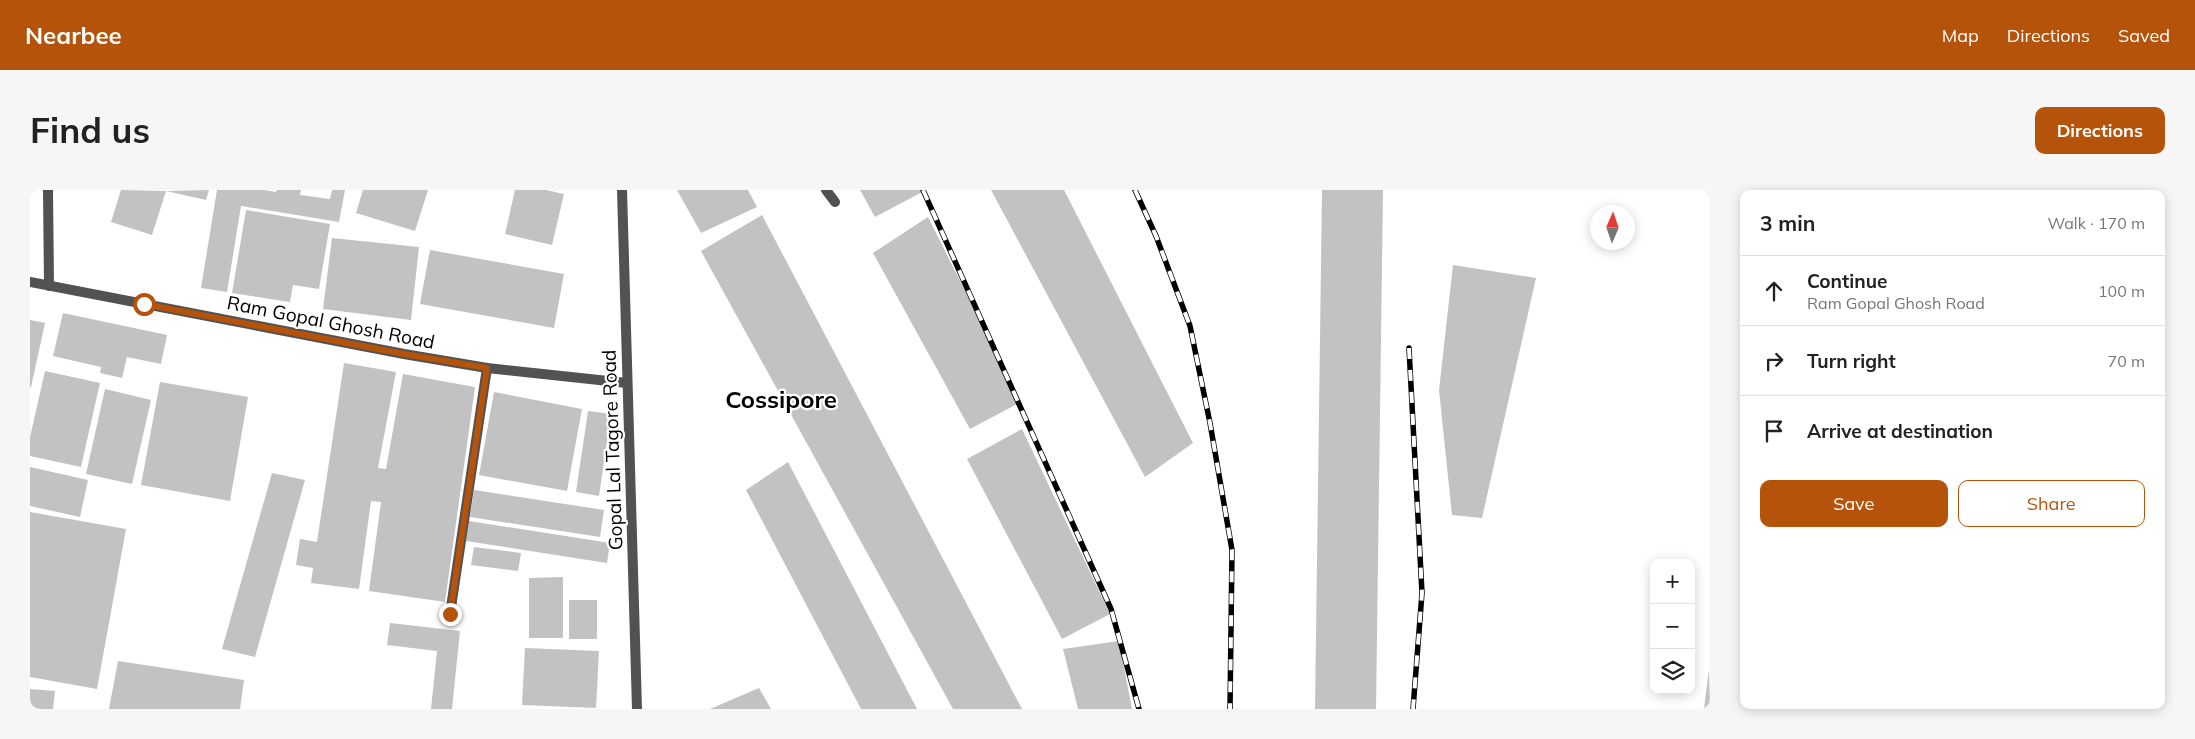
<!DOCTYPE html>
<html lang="en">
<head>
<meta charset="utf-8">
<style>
	body { margin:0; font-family:Mulish,sans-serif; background:#f6f6f6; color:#222 }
	.controls { position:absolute; right:15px; bottom:15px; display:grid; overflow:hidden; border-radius:10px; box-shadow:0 2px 12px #0003 }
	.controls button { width:45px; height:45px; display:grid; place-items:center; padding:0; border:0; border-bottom:1px solid #e0e0e0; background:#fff; color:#222; font:25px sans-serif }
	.compass { position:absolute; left:1560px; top:15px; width:45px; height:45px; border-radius:50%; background:#fff; box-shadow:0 2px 12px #0003; rotate:2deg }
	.stop { position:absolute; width:15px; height:15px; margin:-11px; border:4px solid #b45309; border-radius:50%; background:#fff }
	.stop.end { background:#b45309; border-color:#fff; box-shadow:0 1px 5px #0008 }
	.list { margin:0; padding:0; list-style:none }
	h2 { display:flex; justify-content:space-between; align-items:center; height:65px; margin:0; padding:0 20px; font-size:21px }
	h2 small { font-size:16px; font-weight:400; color:#767676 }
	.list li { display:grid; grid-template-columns:32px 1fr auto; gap:15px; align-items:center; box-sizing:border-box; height:70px; padding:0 20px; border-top:1px solid #e0e0e0 }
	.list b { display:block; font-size:19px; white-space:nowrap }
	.list p { margin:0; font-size:16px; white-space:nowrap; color:#767676 }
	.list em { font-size:16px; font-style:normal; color:#767676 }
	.actions { display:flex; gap:10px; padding:15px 20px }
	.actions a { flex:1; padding:11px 0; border:1px solid #b45309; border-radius:10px; text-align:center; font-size:18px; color:#b45309 }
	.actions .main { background:#b45309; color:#fff }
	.icon { flex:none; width:28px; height:28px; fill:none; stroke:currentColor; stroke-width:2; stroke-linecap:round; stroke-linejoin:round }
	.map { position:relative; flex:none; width:1680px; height:519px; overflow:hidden; border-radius:10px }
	header { display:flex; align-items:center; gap:30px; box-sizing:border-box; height:70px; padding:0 25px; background:#b45309; color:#fff }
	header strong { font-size:24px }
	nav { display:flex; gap:28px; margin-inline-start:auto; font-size:18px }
	.intro { display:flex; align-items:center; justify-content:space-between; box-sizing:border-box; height:120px; padding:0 30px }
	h1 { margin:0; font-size:35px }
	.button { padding:12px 22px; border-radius:10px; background:#b45309; color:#fff; font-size:18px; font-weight:700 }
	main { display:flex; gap:30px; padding:0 30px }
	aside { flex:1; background:#fff; border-radius:10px; box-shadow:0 2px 12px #0003 }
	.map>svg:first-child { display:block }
	.building { fill:#c2c2c2 }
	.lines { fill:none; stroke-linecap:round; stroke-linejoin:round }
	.service { stroke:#525252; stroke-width:10 }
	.minor { stroke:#525252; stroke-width:10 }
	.tertiary { stroke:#525252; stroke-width:10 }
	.rail-casing { stroke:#000; stroke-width:5.5 }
	.rail { stroke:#fff; stroke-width:4; stroke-dasharray:11; stroke-linecap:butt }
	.route { stroke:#b45309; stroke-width:6 }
	.labels { text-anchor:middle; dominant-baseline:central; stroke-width:4.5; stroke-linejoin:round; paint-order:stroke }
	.street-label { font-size:19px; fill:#000; stroke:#fff }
	.district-label { font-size:24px; font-weight:bold; fill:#000; stroke:#fff }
</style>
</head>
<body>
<header>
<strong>Nearbee</strong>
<nav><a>Map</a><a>Directions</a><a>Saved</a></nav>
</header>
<div class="intro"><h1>Find us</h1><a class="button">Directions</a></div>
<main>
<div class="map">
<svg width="1680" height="519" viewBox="0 0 1680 519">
	<rect width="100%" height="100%" fill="#fff"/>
	<!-- building -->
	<g class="building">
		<polygon points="91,0 135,1 179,0 176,10 136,1 122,45 81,32"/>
		<polygon points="187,0 234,0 246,2 247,0 271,0 270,5 300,9 302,0 315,0 309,32 211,16 197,102 171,98"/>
		<polygon points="333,0 398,0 385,41 326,23"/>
		<polygon points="485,0 516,0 534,4 522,55 475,44"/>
		<polygon points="647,0 718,0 727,17 671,43"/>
		<polygon points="830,0 896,0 845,27"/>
		<polygon points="961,0 1034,0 1163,253 1115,287"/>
		<polygon points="1292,0 1353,0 1346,519 1285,519"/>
		<polygon points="216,20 300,34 289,99 263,95 260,112 202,103"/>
		<polygon points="732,25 992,519 923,519 671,61"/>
		<polygon points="898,27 991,212 940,239 843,63"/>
		<polygon points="302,48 389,57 381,130 293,119"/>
		<polygon points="400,60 534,84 524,138 390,114"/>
		<polygon points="1423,75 1506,88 1452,328 1422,325 1409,200"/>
		<polygon points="33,123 137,145 131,174 97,167 92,188 70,183 71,177 23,166"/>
		<polygon points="0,130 15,133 1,197 0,197"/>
		<polygon points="314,173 366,182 348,278 356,279 373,184 445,197 415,412 339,401 351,312 341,311 329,399 281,393 283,378 266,375 270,349 287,352"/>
		<polygon points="15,181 70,193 51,277 0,266 0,247"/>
		<polygon points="130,192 218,207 200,311 111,295"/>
		<polygon points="75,199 121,210 102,294 56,284"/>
		<polygon points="464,202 552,219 537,301 449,285"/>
		<polygon points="558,221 581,224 569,306 546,302"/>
		<polygon points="992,239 1080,424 1032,449 937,269"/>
		<polygon points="758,272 887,519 831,519 716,300"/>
		<polygon points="0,277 58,290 50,327 0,316"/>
		<polygon points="242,283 275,290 225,467 192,459"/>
		<polygon points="444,300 574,320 570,347 440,327"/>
		<polygon points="0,322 96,339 67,499 0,487"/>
		<polygon points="439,331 580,353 577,373 436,351"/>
		<polygon points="444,357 491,363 488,381 441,375"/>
		<polygon points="533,387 533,448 499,448 499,388"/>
		<rect x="539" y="410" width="28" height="39"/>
		<polygon points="360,433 430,441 422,519 401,519 407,461 357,455"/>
		<polygon points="1089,451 1102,519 1048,519 1033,459"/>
		<polygon points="495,458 569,461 566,518 492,515"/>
		<polygon points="88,471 214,490 210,519 79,519"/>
		<polygon points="1679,479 1680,519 1674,519"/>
		<polygon points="729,498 741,519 680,519"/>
		<polygon points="0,499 25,501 23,519 0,519"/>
	</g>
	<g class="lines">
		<!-- service -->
		<g class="service">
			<polyline points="18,0 19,96"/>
			<polyline points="420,424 457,178"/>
		</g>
		<!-- minor -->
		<g class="minor">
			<polyline points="796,0 805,12"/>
			<polyline points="0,92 374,164 457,178 597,193"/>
		</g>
		<!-- tertiary -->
		<polyline class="tertiary" points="592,0 607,519"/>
		<!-- rail casing -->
		<g class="rail-casing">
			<g id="rail">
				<polyline points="893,0 1081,419 1109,519"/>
				<polyline points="1105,0 1126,46 1160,136 1180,233 1202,360 1200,519"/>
				<polyline points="1379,158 1392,403 1383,519"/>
			</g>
		</g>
		<!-- rail -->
		<use href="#rail" class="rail"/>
	</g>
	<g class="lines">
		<!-- route -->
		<polyline class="route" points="114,114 374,164 457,178 420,424"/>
	</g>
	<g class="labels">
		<!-- street labels -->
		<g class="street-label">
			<text transform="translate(301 132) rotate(11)">Ram Gopal Ghosh Road</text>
			<text transform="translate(582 260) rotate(-92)">Gopal Lal Tagore Road</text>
		</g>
		<!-- district labels -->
		<g class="district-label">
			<text x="751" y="209">Cossipore</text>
		</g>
	</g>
</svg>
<div class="controls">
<button>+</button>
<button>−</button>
<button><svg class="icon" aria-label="layers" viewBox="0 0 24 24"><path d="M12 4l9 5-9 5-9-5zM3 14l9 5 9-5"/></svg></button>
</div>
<svg class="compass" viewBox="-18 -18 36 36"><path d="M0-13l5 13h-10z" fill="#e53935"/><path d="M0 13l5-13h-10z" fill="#767676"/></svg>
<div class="stop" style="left:114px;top:114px"></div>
<div class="stop end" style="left:420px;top:424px"></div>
</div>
<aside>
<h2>3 min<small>Walk · 170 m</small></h2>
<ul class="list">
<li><svg class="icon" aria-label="ahead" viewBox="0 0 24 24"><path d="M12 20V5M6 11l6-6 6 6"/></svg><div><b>Continue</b><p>Ram Gopal Ghosh Road</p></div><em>100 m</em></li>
<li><svg class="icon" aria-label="right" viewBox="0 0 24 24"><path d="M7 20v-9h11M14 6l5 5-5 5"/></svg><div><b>Turn right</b></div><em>70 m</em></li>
<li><svg class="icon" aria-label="arrive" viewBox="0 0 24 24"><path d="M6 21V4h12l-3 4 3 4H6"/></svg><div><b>Arrive at destination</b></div></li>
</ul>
<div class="actions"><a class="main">Save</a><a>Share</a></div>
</aside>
</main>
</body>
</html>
